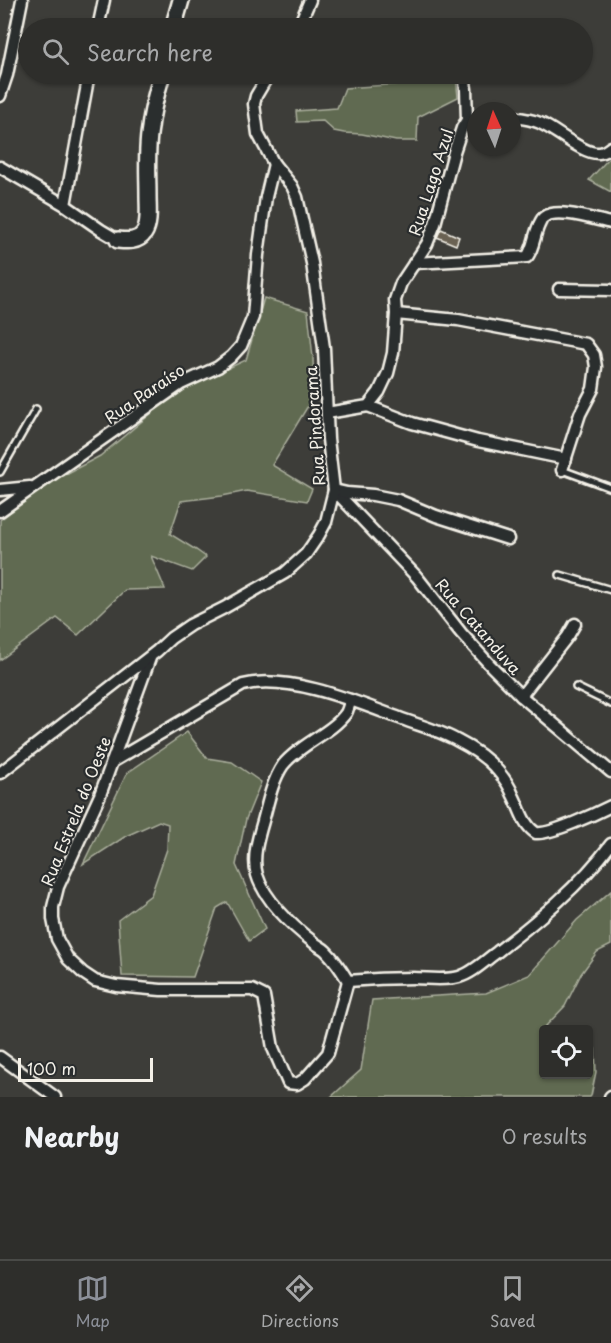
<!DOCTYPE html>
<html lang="en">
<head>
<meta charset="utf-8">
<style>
	body { margin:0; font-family:"Playpen Sans",sans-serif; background:#3a3a37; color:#f1f3f6 }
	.controls { position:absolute; right:18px; bottom:18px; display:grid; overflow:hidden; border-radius:6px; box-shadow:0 2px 4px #0004 }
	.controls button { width:54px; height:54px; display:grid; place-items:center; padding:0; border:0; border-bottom:2px solid #494a47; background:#2e2e2b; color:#f1f3f6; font:30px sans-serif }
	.compass { position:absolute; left:467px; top:102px; width:54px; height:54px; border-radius:50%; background:#2e2e2b; box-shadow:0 2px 4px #0004; rotate:357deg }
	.scale { position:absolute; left:18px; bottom:15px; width:135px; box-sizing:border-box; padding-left:6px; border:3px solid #f4f1e8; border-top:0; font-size:16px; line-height:21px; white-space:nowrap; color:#f4f1e8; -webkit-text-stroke:4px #2a2d2e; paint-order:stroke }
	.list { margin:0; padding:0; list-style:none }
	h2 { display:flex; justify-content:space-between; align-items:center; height:78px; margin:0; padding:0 24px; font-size:26px }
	h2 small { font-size:20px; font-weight:400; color:#a7a8a9 }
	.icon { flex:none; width:33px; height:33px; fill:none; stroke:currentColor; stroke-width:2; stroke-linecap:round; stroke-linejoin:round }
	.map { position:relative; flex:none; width:611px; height:1097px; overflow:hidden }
	.search { position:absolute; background:#2e2e2b; box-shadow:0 2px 4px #0004; left:18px; right:18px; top:18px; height:66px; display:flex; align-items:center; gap:15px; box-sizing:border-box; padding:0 21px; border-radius:33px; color:#a7a8a9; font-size:22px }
	.sheet { height:162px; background:#2e2e2b }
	nav { display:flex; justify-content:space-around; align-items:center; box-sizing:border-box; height:84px; border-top:2px solid #494a47; background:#2e2e2b; font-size:16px; color:#a7a8a9 }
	nav a { display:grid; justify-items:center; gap:3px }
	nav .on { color:#8c9099 }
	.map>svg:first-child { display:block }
	.green { fill:#606a51; stroke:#aaae9c; stroke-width:1.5 }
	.building { fill:#6a6252; stroke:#f4f1e8; stroke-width:1.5 }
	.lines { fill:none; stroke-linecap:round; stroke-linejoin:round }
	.lane-casing { stroke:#f4f1e8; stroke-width:10 }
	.street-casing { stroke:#f4f1e8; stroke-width:15 }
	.secondary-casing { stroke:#f4f1e8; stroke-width:20 }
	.lane { stroke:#2a2d2e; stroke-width:5 }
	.street { stroke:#2a2d2e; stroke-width:10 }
	.secondary { stroke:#2a2d2e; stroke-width:15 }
	.labels { text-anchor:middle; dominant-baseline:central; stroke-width:4.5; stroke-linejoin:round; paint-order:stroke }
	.street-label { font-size:16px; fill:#f4f1e8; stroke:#2a2d2e }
</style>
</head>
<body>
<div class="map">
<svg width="611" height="1097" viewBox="0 0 611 1097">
	<rect width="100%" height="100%" fill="#3d3d39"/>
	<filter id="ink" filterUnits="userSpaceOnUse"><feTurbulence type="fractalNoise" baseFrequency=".0167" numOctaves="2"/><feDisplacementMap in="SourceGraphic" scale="12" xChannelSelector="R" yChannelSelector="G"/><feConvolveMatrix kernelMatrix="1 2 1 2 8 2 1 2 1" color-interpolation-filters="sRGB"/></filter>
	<g filter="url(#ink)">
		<!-- green -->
		<g class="green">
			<polygon points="456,77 458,97 418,117 417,141 396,141 362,134 344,133 334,131 323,121 297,122 296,111 337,108 345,88 416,83"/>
			<polygon points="611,156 611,192 589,180"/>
			<polygon points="264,298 308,311 313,358 314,396 272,465 312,489 307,501 247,491 222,496 181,501 170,534 196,550 206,557 192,571 151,556 165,589 125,590 78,635 57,618 0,660 0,520 45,485 100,456 177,392 246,360"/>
			<polygon points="187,732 207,758 232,762 261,782 246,819 236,865 265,929 249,941 227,902 217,908 193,977 122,976 118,920 151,895 167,849 168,824 159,821 126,836 83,864 127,773"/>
			<polygon points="611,891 611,945 597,952 581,974 565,1006 544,1028 545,1029 544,1030 544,1074 588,1074 589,1048 595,1049 596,1072 591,1096 590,1097 331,1097 361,1070 372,1000 486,993 529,975 577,920"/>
		</g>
		<!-- building -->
		<polygon class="building" points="441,229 459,237 456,245 437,237"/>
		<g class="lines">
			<!-- lane casing -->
			<g class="lane-casing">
				<g id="lane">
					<polyline points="562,470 611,488"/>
					<polyline points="0,472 36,409"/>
					<polyline points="560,575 611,590"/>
					<polyline points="576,687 611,704"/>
				</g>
			</g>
			<!-- street casing -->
			<g class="street-casing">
				<g id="street">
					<polyline points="98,28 104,0"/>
					<polyline points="298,28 310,0"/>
					<polyline points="0,96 7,75 22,0"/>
					<path d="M 512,117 C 521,118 531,119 540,123 C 555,129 584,155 599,153 C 603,153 607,150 611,147"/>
					<polyline points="0,167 65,205 101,230 118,240"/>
					<polyline points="65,205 89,74"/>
					<path d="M 414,263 L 527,257 C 534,248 534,235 539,225 C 540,223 542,218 544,217 C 558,207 595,220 611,223"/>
					<polyline points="559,289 611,290"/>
					<polyline points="396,314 458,320 586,344 594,355 596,367 593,389 580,414 562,470"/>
					<polyline points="368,406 412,423 478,441 566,459"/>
					<polyline points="327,413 368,406 379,392 388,373 393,353 396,314 395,300 401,283 427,244 435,224 454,152 462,128 467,120 466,89 464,74"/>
					<polyline points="0,490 30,487"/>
					<polyline points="334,490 417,577 461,633 491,666 521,696 611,772"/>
					<polyline points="334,490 347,493 373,495 398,500 436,516 508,539"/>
					<polyline points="0,511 181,384 218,367 231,357 241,346 253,317 258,255 266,197 274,164"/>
					<polyline points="150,658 100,795 58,887 53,907 53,919 57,939 68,959 83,973 95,981 116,986 161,990 252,990 264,996 273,1048 288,1083 297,1084 305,1079 328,1053 348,981"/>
					<polyline points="521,696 568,636 575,624"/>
					<path d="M 112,762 L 243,685 C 289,673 359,703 402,719 C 421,726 441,731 458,741 C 472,748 488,759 498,771 C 504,778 510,787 513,795 C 520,808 523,825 536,833 C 550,835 597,813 611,806"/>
					<polyline points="0,773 157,651 171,638 190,625 224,608 285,573 306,554 319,535 326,522 334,490 328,439 324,348 312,263 297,197 292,186 274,164 258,134 254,104 256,96 269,74"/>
					<path d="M 348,981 C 342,971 335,960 326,951 C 322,947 316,945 312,941 C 292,926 264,899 257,875 C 252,858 258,838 263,821 C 268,803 272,781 283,765 C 300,744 332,733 346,713 C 348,710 349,704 351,700"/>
					<path d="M 348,981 C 370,979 391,978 413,978 C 428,978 444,981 459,977 C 473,973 486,960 497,952 C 538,920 580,886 611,844"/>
					<polyline points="0,1057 55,1097"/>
					<polyline points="610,1097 611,1096"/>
				</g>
			</g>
			<!-- secondary casing -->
			<g class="secondary-casing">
				<g id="secondary">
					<polyline points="173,28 181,0"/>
					<path d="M 118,240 C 127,241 138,242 144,233 C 150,224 148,208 148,197 C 148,174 146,150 150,128 C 152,109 157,91 162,74"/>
				</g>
			</g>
			<!-- lane -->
			<use href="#lane" class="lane"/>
			<!-- street -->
			<use href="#street" class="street"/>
			<!-- secondary -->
			<use href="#secondary" class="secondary"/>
		</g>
	</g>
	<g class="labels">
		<!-- street labels -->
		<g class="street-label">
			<text transform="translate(430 182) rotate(-72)">Rua Lago Azul</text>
			<text transform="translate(144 393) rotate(-34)">Rua Paraíso</text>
			<text transform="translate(314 426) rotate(-94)">Rua Pindorama</text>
			<text transform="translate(479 626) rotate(49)">Rua Catanduva</text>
			<text transform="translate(75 811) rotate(-68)">Rua Estrela do Oeste</text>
		</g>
	</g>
</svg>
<div class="controls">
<button><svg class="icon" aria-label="locate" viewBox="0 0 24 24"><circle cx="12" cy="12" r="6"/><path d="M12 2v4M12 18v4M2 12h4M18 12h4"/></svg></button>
</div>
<svg class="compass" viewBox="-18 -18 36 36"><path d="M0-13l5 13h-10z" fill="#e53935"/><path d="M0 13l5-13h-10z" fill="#a7a8a9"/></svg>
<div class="scale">100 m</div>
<div class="search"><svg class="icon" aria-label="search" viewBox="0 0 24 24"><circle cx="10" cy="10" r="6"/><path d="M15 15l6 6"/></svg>Search here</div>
</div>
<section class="sheet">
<h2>Nearby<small>0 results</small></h2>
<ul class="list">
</ul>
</section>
<nav>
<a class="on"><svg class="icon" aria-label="map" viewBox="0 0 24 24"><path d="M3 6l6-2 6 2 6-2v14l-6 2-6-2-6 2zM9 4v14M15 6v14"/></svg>Map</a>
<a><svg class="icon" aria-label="directions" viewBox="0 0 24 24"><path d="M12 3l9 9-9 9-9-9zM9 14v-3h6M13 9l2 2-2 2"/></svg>Directions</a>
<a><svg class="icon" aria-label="saved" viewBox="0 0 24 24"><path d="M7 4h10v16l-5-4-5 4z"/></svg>Saved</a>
</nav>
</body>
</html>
